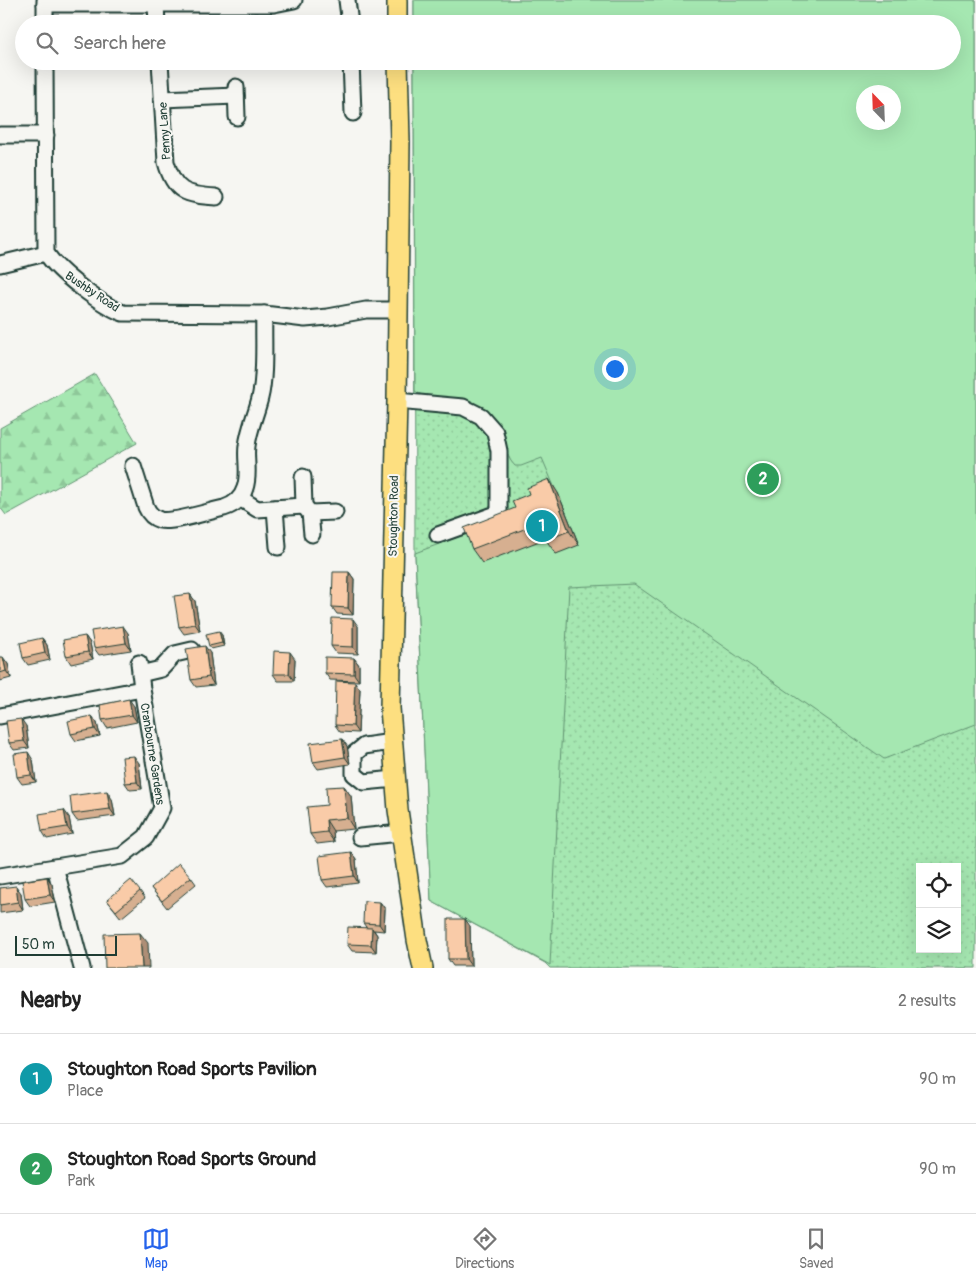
<!DOCTYPE html>
<html lang="en">
<head>
<meta charset="utf-8">
<style>
	body { margin:0; font-family:Pangolin,sans-serif; background:#f2f2f2; color:#222 }
	.controls { position:absolute; right:15px; bottom:15px; display:grid; overflow:hidden; border-radius:0px; box-shadow:0 5px 20px #0002 }
	.controls button { width:45px; height:45px; display:grid; place-items:center; padding:0; border:0; border-bottom:1px solid #e0e0e0; background:#fff; color:#222; font:25px sans-serif }
	.compass { position:absolute; left:856px; top:85px; width:45px; height:45px; border-radius:50%; background:#fff; box-shadow:0 5px 20px #0002; rotate:337deg }
	.scale { position:absolute; left:15px; bottom:12px; width:102px; box-sizing:border-box; padding-left:5px; border:2px solid #1f3d34; border-top:0; font-size:14px; line-height:18px; white-space:nowrap; color:#1f3d34; -webkit-text-stroke:4px #f6f6f2; paint-order:stroke }
	.you { position:absolute; left:614px; top:368px; width:18px; height:18px; margin:-12px; border:4px solid #fff; border-radius:50%; background:#1a73e8; box-shadow:0 0 0 8px #1a73e833 }
	.badge { display:grid; place-items:center; width:32px; height:32px; border-radius:50%; background:#2563eb; color:#fff; font-size:16px; font-weight:700 }
	.pin { position:absolute; translate:-50% -50%; border:2px solid #fff; box-shadow:0 1px 5px #0006 }
	.list { margin:0; padding:0; list-style:none }
	h2 { display:flex; justify-content:space-between; align-items:center; height:65px; margin:0; padding:0 20px; font-size:21px }
	h2 small { font-size:16px; font-weight:400; color:#767676 }
	.list li { display:grid; grid-template-columns:32px 1fr auto; gap:15px; align-items:center; box-sizing:border-box; height:90px; padding:0 20px; border-top:1px solid #e0e0e0 }
	.list b { display:block; font-size:19px; white-space:nowrap }
	.list p { margin:0; font-size:16px; white-space:nowrap; color:#767676 }
	.list em { font-size:16px; font-style:normal; color:#767676 }
	.icon { flex:none; width:28px; height:28px; fill:none; stroke:currentColor; stroke-width:2; stroke-linecap:round; stroke-linejoin:round }
	.map { position:relative; flex:none; width:976px; height:968px; overflow:hidden }
	.search { position:absolute; background:#fff; box-shadow:0 5px 20px #0002; left:15px; right:15px; top:15px; height:55px; display:flex; align-items:center; gap:12px; box-sizing:border-box; padding:0 18px; border-radius:28px; color:#767676; font-size:19px }
	.sheet { height:245px; background:#fff }
	nav { display:flex; justify-content:space-around; align-items:center; box-sizing:border-box; height:70px; border-top:1px solid #e0e0e0; background:#fff; font-size:14px; color:#767676 }
	nav a { display:grid; justify-items:center; gap:2px }
	nav .on { color:#2563eb }
	.map>svg:first-child { display:block }
	.grass { fill:url(#grass-dots); stroke:#629272; fill-rule:evenodd }
	.forest { fill:url(#forest-firs); stroke:#629272 }
	.green { fill:#a5e7b1; stroke:#629272; fill-rule:evenodd }
	.lines { fill:none; stroke-linecap:round; stroke-linejoin:round }
	.minor-casing { stroke:#1f3d34; stroke-width:19 }
	.major-casing { stroke:#1f3d34; stroke-width:22 }
	.minor { stroke:#f6f6f2; stroke-width:15 }
	.major { stroke:#fddf80; stroke-width:19 }
	.wall { fill:#d6af90; stroke:#1f3d34 }
	.shaded-wall { fill:#ae8e76; stroke:#1f3d34 }
	.building { fill:#f9cba8; stroke:#1f3d34 }
	.labels { text-anchor:middle; dominant-baseline:central; stroke-width:4; stroke-linejoin:round; paint-order:stroke }
	.street-label { font-size:12px; fill:#1f3d34; stroke:#f6f6f2 }
</style>
</head>
<body>
<div class="map">
<svg width="976" height="968" viewBox="0 0 976 968">
	<defs>
		<pattern id="grass-dots" width="8" height="8" patternUnits="userSpaceOnUse" patternTransform="scale(1.25)"><rect width="8" height="8" fill="#a5e7b1"/><path d="M2 2h.1M6 6h.1" fill="none" stroke="#8ec799" stroke-width="1.8" stroke-linecap="round"/></pattern>
		<pattern id="forest-firs" width="22" height="20" patternUnits="userSpaceOnUse" patternTransform="scale(1.25)"><rect width="22" height="20" fill="#a5e7b1"/><path d="M5 1l3.5 6h-7zM16 11l3.5 6h-7z" fill="#8ec799"/></pattern>
	</defs>
	<rect width="100%" height="100%" fill="#f6f6f2"/>
	<filter id="ink" filterUnits="userSpaceOnUse"><feTurbulence type="fractalNoise" baseFrequency=".02" numOctaves="2"/><feDisplacementMap in="SourceGraphic" scale="10" xChannelSelector="R" yChannelSelector="G"/><feConvolveMatrix kernelMatrix="1 2 1 2 8 2 1 2 1" color-interpolation-filters="sRGB"/></filter>
	<g filter="url(#ink)">
		<!-- grass -->
		<path class="grass" d="M 414,0 L 976,0 L 976,968 L 550,968 L 545,963 L 431,901 L 415,556 L 414,61 L 952,61 L 952,24 L 414,24 ZM 864,92 L 894,92 L 894,122 L 864,122 ZM 920,867 L 957,867 L 957,949 L 920,949 Z"/>
		<!-- forest -->
		<polygon class="forest" points="95,374 137,443 6,515 0,507 0,428"/>
		<!-- green -->
		<path class="green" d="M 414,0 L 976,0 L 976,724 L 884,759 L 634,584 L 569,587 L 550,965 L 431,901 L 415,553 L 474,531 L 556,491 L 542,458 L 521,466 L 515,466 C 502,454 507,431 493,418 C 470,395 439,408 415,391 L 414,61 L 952,61 L 952,24 L 414,24 ZM 864,92 L 894,92 L 894,122 L 864,122 Z"/>
		<g class="lines">
			<!-- minor casing -->
			<g class="minor-casing">
				<g id="minor">
					<polyline points="45,0 45,24"/>
					<polyline points="347,0 350,24"/>
					<polyline points="45,4 274,4 294,0"/>
					<polyline points="156,4 157,24"/>
					<path d="M 45,61 L 46,253 C 59,273 101,305 123,313 L 264,314 L 305,319 L 328,317 L 366,310 L 398,310"/>
					<path d="M 160,61 L 166,162 C 174,192 186,195 216,197"/>
					<polyline points="351,61 353,113"/>
					<polyline points="236,87 237,117"/>
					<polyline points="162,99 236,96"/>
					<polyline points="0,135 46,135"/>
					<polyline points="0,264 46,253"/>
					<polyline points="397,401 463,407 481,416 495,432 499,451 499,513 438,535"/>
					<path d="M 133,466 L 146,507 C 149,514 153,518 160,520 C 173,523 210,511 224,508 C 234,505 242,498 245,488 C 250,474 245,459 247,446 C 249,429 256,414 260,398 C 266,374 263,339 264,314"/>
					<polyline points="240,498 257,509 304,506 303,477"/>
					<polyline points="304,506 310,513 335,512"/>
					<polyline points="275,508 278,547"/>
					<polyline points="310,513 312,534"/>
					<polyline points="140,674 161,669 175,654 192,650"/>
					<polyline points="0,716 142,689"/>
					<polyline points="392,742 364,746 354,754 354,774 364,782 395,779"/>
					<polyline points="360,837 401,833"/>
					<polyline points="55,867 82,968"/>
					<polyline points="0,876 122,856 146,837 162,808 142,689 139,663"/>
				</g>
			</g>
			<!-- major casing -->
			<g class="major-casing">
				<g id="major">
					<polyline points="397,0 397,24"/>
					<polyline points="398,61 400,142 397,401 390,708 398,810 417,940 423,968"/>
				</g>
			</g>
			<!-- minor -->
			<use href="#minor" class="minor"/>
			<!-- major -->
			<use href="#major" class="major"/>
		</g>
		<!-- wall -->
		<g class="wall">
			<polygon points="558,493 579,545 556,554 546,540 543,532 539,534 542,540 482,563 472,549"/>
			<polygon points="349,572 354,579 353,615 337,614 332,607"/>
			<polygon points="190,594 195,601 200,631 184,634 179,627"/>
			<polygon points="358,626 358,654 336,653 331,646"/>
			<polygon points="128,633 131,650 99,655 94,648"/>
			<polygon points="222,635 224,646 211,649 209,646"/>
			<polygon points="85,636 90,643 93,659 71,664 66,656"/>
			<polygon points="42,638 47,645 50,660 28,665 23,658"/>
			<polygon points="210,653 214,685 196,687 191,680"/>
			<polygon points="0,657 8,664 11,678 0,681"/>
			<polygon points="354,658 359,665 359,681 330,680 325,673"/>
			<polygon points="295,659 294,681 278,681 273,674"/>
			<polygon points="360,689 358,733 340,732 335,725"/>
			<polygon points="134,706 137,722 107,728 102,720"/>
			<polygon points="92,716 97,723 100,736 76,741 71,734"/>
			<polygon points="26,726 29,748 14,750 9,743"/>
			<polygon points="342,739 347,746 350,764 318,769 313,762"/>
			<polygon points="33,760 36,782 22,784 17,777"/>
			<polygon points="139,763 142,789 130,790 125,783"/>
			<polygon points="344,786 351,796 354,829 333,831 334,842 317,844 310,834 327,805"/>
			<polygon points="112,799 115,816 77,821 72,814"/>
			<polygon points="69,817 72,834 47,839 42,831"/>
			<polygon points="351,852 356,859 358,883 327,887 322,880"/>
			<polygon points="191,877 196,884 167,908 151,888"/>
			<polygon points="52,884 55,902 30,906 25,899"/>
			<polygon points="0,888 21,893 23,910 0,913"/>
			<polygon points="140,891 145,898 121,918 107,900"/>
			<polygon points="380,902 385,909 384,931 374,930 377,935 376,952 352,951 347,944 366,927 363,923"/>
			<polygon points="470,926 471,966 453,966 448,959"/>
		</g>
		<!-- shaded-wall -->
		<g class="shaded-wall">
			<polygon points="549,479 558,493 579,545 569,531"/>
			<polygon points="529,520 539,534 542,540 532,526"/>
			<polygon points="349,572 354,579 353,615 348,608"/>
			<polygon points="190,594 195,601 200,631 195,624"/>
			<polygon points="353,619 358,626 358,654 353,647"/>
			<polygon points="123,626 128,633 131,650 126,643"/>
			<polygon points="219,631 222,635 224,646 222,643"/>
			<polygon points="85,636 90,643 93,659 88,652"/>
			<polygon points="42,638 47,645 50,660 45,653"/>
			<polygon points="205,646 210,653 214,685 209,677"/>
			<polygon points="290,652 295,659 294,681 289,674"/>
			<polygon points="3,657 8,664 11,678 6,671"/>
			<polygon points="354,658 359,665 359,681 354,674"/>
			<polygon points="355,682 360,689 358,733 353,726"/>
			<polygon points="129,699 134,706 137,722 132,715"/>
			<polygon points="92,716 97,723 100,736 95,729"/>
			<polygon points="21,719 26,726 29,748 24,741"/>
			<polygon points="342,739 347,746 350,764 345,757"/>
			<polygon points="28,752 33,760 36,782 31,775"/>
			<polygon points="134,756 139,763 142,789 137,782"/>
			<polygon points="344,786 351,796 354,829 347,818"/>
			<polygon points="107,791 112,799 115,816 110,809"/>
			<polygon points="64,810 69,817 72,834 67,827"/>
			<polygon points="326,820 333,831 334,842 327,832"/>
			<polygon points="351,852 356,859 358,883 354,876"/>
			<polygon points="47,877 52,884 55,902 50,895"/>
			<polygon points="16,886 21,893 23,910 18,902"/>
			<polygon points="380,902 385,909 384,931 379,924"/>
			<polygon points="465,919 470,926 471,966 466,959"/>
			<polygon points="372,928 377,935 376,952 371,945"/>
			<polygon points="140,933 148,943 149,968 142,968"/>
		</g>
		<!-- building -->
		<g class="building">
			<polygon points="549,479 569,531 546,540 537,517 529,520 532,526 472,549 464,528 515,508 512,501 529,494 527,488"/>
			<polygon points="333,572 349,572 348,608 332,607"/>
			<polygon points="190,594 195,624 179,627 174,596"/>
			<polygon points="332,618 353,619 353,647 331,646"/>
			<polygon points="123,626 126,643 94,648 91,631"/>
			<polygon points="219,631 222,643 209,646 206,634"/>
			<polygon points="85,636 88,652 66,656 63,640"/>
			<polygon points="42,638 45,653 23,658 20,643"/>
			<polygon points="205,646 209,677 191,680 186,649"/>
			<polygon points="274,651 290,652 289,674 273,674"/>
			<polygon points="0,657 3,657 6,671 0,673"/>
			<polygon points="325,657 354,658 354,674 325,673"/>
			<polygon points="336,681 355,682 353,726 335,725"/>
			<polygon points="129,699 132,715 102,720 100,705"/>
			<polygon points="92,716 95,729 71,734 68,721"/>
			<polygon points="21,719 24,741 9,743 6,721"/>
			<polygon points="342,739 345,757 313,762 310,743"/>
			<polygon points="28,752 31,775 17,777 14,754"/>
			<polygon points="134,756 137,782 125,783 122,757"/>
			<polygon points="344,786 347,818 326,820 327,832 310,834 307,807 327,805 326,787"/>
			<polygon points="107,791 110,809 72,814 70,796"/>
			<polygon points="64,810 67,827 42,831 39,814"/>
			<polygon points="351,852 354,876 322,880 319,856"/>
			<polygon points="179,863 191,877 162,901 151,888"/>
			<polygon points="47,877 50,895 25,899 22,881"/>
			<polygon points="131,880 140,891 116,911 107,900"/>
			<polygon points="16,886 18,902 0,905 0,888"/>
			<polygon points="364,901 380,902 379,924 363,923"/>
			<polygon points="448,919 465,919 466,959 448,959"/>
			<polygon points="348,927 372,928 371,945 347,944"/>
			<polygon points="140,933 142,968 105,968 104,934"/>
		</g>
	</g>
	<g class="labels">
		<!-- street labels -->
		<g class="street-label">
			<text transform="translate(165 131) rotate(-94)">Penny Lane</text>
			<text transform="translate(92 292) rotate(34)">Bushby Road</text>
			<text transform="translate(394 516) rotate(-89)">Stoughton Road</text>
			<text transform="translate(152 754) rotate(81)">Cranbourne Gardens</text>
		</g>
	</g>
</svg>
<div class="controls">
<button><svg class="icon" aria-label="locate" viewBox="0 0 24 24"><circle cx="12" cy="12" r="6"/><path d="M12 2v4M12 18v4M2 12h4M18 12h4"/></svg></button>
<button><svg class="icon" aria-label="layers" viewBox="0 0 24 24"><path d="M12 4l9 5-9 5-9-5zM3 14l9 5 9-5"/></svg></button>
</div>
<svg class="compass" viewBox="-18 -18 36 36"><path d="M0-13l5 13h-10z" fill="#e53935"/><path d="M0 13l5-13h-10z" fill="#767676"/></svg>
<div class="scale">50 m</div>
<div class="you"></div>
<div class="pin badge" style="left:542px;top:526px;background:#0f9aa8">1</div>
<div class="pin badge" style="left:763px;top:479px;background:#2e9e5b">2</div>
<div class="search"><svg class="icon" aria-label="search" viewBox="0 0 24 24"><circle cx="10" cy="10" r="6"/><path d="M15 15l6 6"/></svg>Search here</div>
</div>
<section class="sheet">
<h2>Nearby<small>2 results</small></h2>
<ul class="list">
<li><span class="badge" style="background:#0f9aa8">1</span><div><b>Stoughton Road Sports Pavilion</b><p>Place</p></div><em>90 m</em></li>
<li><span class="badge" style="background:#2e9e5b">2</span><div><b>Stoughton Road Sports Ground</b><p>Park</p></div><em>90 m</em></li>
</ul>
</section>
<nav>
<a class="on"><svg class="icon" aria-label="map" viewBox="0 0 24 24"><path d="M3 6l6-2 6 2 6-2v14l-6 2-6-2-6 2zM9 4v14M15 6v14"/></svg>Map</a>
<a><svg class="icon" aria-label="directions" viewBox="0 0 24 24"><path d="M12 3l9 9-9 9-9-9zM9 14v-3h6M13 9l2 2-2 2"/></svg>Directions</a>
<a><svg class="icon" aria-label="saved" viewBox="0 0 24 24"><path d="M7 4h10v16l-5-4-5 4z"/></svg>Saved</a>
</nav>
</body>
</html>
